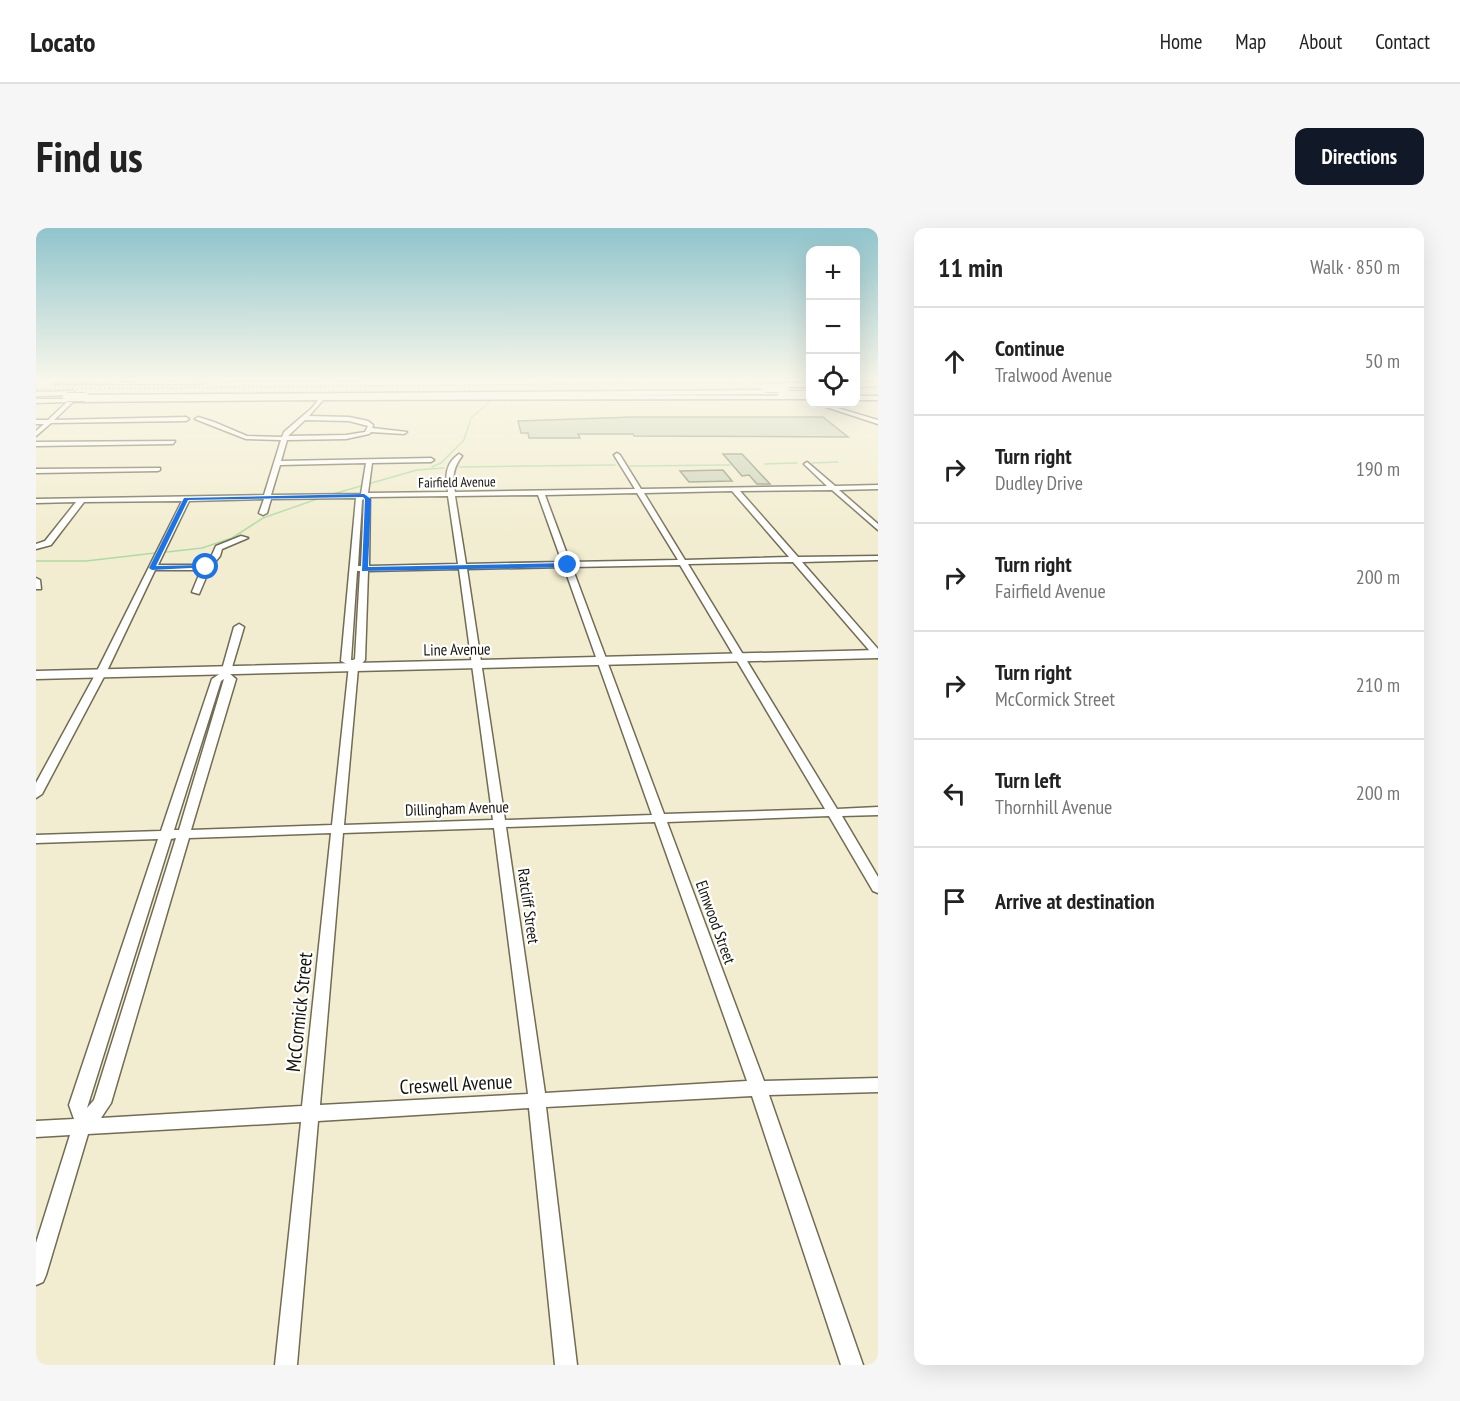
<!DOCTYPE html>
<html lang="en">
<head>
<meta charset="utf-8">
<style>
	body { margin:0; font-family:"PT Sans Narrow",sans-serif; background:#f6f6f6; color:#222 }
	.controls { position:absolute; right:18px; top:18px; display:grid; overflow:hidden; border-radius:12px; box-shadow:0 6px 24px #0002 }
	.controls button { width:54px; height:54px; display:grid; place-items:center; padding:0; border:0; border-bottom:2px solid #e0e0e0; background:#fff; color:#222; font:30px sans-serif }
	.stop { position:absolute; width:18px; height:18px; margin:-14px; border:4px solid #1a73e8; border-radius:50%; background:#fff }
	.stop.end { background:#1a73e8; border-color:#fff; box-shadow:0 2px 6px #0008 }
	.list { margin:0; padding:0; list-style:none }
	h2 { display:flex; justify-content:space-between; align-items:center; height:78px; margin:0; padding:0 24px; font-size:26px }
	h2 small { font-size:20px; font-weight:400; color:#767676 }
	.list li { display:grid; grid-template-columns:39px 1fr auto; gap:18px; align-items:center; box-sizing:border-box; height:108px; padding:0 24px; border-top:2px solid #e0e0e0 }
	.list b { display:block; font-size:22px; white-space:nowrap }
	.list p { margin:0; font-size:20px; white-space:nowrap; color:#767676 }
	.list em { font-size:20px; font-style:normal; color:#767676 }
	.icon { flex:none; width:33px; height:33px; fill:none; stroke:currentColor; stroke-width:2; stroke-linecap:round; stroke-linejoin:round }
	.map { position:relative; flex:none; width:842px; height:1137px; overflow:hidden; border-radius:12px }
	header { display:flex; align-items:center; gap:36px; box-sizing:border-box; height:84px; padding:0 30px; background:#fff; border-bottom:2px solid #e0e0e0 }
	header strong { font-size:28px }
	nav { display:flex; gap:33px; margin-inline-start:auto; font-size:21px }
	.intro { display:flex; align-items:center; justify-content:space-between; box-sizing:border-box; height:144px; padding:0 36px }
	h1 { margin:0; font-size:42px }
	.button { padding:15px 27px; border-radius:12px; background:#111827; color:#fff; font-size:21px; font-weight:700 }
	main { display:flex; gap:36px; padding:0 36px }
	aside { flex:1; background:#fff; border-radius:12px; box-shadow:0 6px 24px #0002 }
	.map>svg:first-child { display:block }
	.green { fill:#e1ac84 }
	.lines { fill:none; stroke-linecap:round; stroke-linejoin:round }
	.stream { stroke:#acdca1; stroke-width:1.5 }
	.building { fill:#ced5ba; stroke:#8d947a; stroke-width:1.5 }
	.minor-casing { stroke:#716c53; stroke-width:3 }
	.major-casing { stroke:#716c53; stroke-width:3 }
	.highway-casing { stroke:#716c53; stroke-width:3 }
	.minor { fill:#fff; fill-rule:evenodd }
	.major { fill:#fff; fill-rule:evenodd }
	.highway { fill:#fff; fill-rule:evenodd }
	.rail { stroke:#575445; stroke-width:1.5; stroke-dasharray:1.5 3; stroke-linecap:butt }
	.highway-bridge-casing { stroke:#716c53; stroke-width:10; stroke-linecap:butt }
	.highway-bridge { stroke:#fff; stroke-width:8 }
	.route { fill:#1a73e8 }
	.labels { text-anchor:middle; dominant-baseline:central; stroke-width:4.5; stroke-linejoin:round; paint-order:stroke }
	.far-street-label { font-size:14px; fill:#151309; stroke:#fff }
	.street-label { font-size:16px; fill:#151309; stroke:#fff }
	.near-street-label { font-size:20px; fill:#151309; stroke:#fff }
</style>
</head>
<body>
<header>
<strong>Locato</strong>
<nav><a>Home</a><a>Map</a><a>About</a><a>Contact</a></nav>
</header>
<div class="intro"><h1>Find us</h1><a class="button">Directions</a></div>
<main>
<div class="map">
<svg width="842" height="1137" viewBox="0 0 842 1137">
	<rect width="100%" height="100%" fill="#f2edd0"/>
	<!-- green -->
	<polygon class="green" points="184,151 557,151 182,155"/>
	<g class="lines">
		<!-- stream -->
		<g class="stream">
			<polyline points="380,151 428,151"/>
			<polyline points="776,235 802,234"/>
			<polyline points="729,236 761,235"/>
			<polyline points="594,238 694,237"/>
			<polyline points="396,239 405,235 428,212 435,190 456,172"/>
			<polyline points="423,239 579,237"/>
			<polyline points="290,268 381,242 408,240"/>
			<polyline points="131,324 166,320 196,310 227,290 284,270"/>
			<polyline points="0,333 50,333 119,325"/>
		</g>
	</g>
	<!-- building -->
	<g class="building">
		<polygon points="597,189 787,189 812,209 598,208 597,206 542,206 544,210 493,210 492,205 485,205 482,193"/>
		<polygon points="687,226 706,226 734,256 721,256 713,247 706,248"/>
		<polygon points="687,242 696,253 653,254 644,243"/>
	</g>
	<g class="lines">
		<!-- minor casing -->
		<g class="minor-casing">
			<g id="minor">
				<polygon points="174,151 184,151 162,156 18,156 162,154"/>
				<polygon points="714,151 721,151 746,162 741,163"/>
				<path d="M 544,167 L 774,168 L 774,171 L 287,172 L 273,188 L 313,189 L 332,193 L 337,197 L 336,200 L 371,204 L 368,206 L 335,204 L 333,206 L 310,211 L 251,212 L 245,233 L 395,230 L 398,232 L 395,234 L 336,235 L 332,265 L 412,264 C 409,248 409,236 423,226 L 426,228 C 417,240 416,249 419,264 L 599,261 L 578,227 L 581,225 L 584,227 L 605,261 L 791,258 L 769,237 L 768,236 L 771,234 L 799,258 L 842,257 L 842,261 L 803,262 L 842,296 L 842,302 L 796,262 L 704,263 L 762,329 L 842,328 L 842,332 L 766,334 L 842,421 L 842,430 L 839,429 L 757,334 L 652,336 L 801,581 L 842,579 L 842,587 L 806,588 L 842,649 L 842,665 L 837,663 L 793,588 L 631,594 L 728,853 L 842,850 L 842,864 L 733,867 L 827,1137 L 805,1137 L 716,868 L 510,879 L 541,1137 L 519,1137 L 493,880 L 282,893 L 261,1137 L 239,1137 L 265,894 L 52,906 L 10,1047 L 7,1054 L 0,1057 L 0,1015 L 34,907 L 0,909 L 0,893 L 38,891 L 33,877 L 122,611 L 0,615 L 0,607 L 125,603 L 176,451 L 185,445 L 198,399 L 203,396 L 208,399 L 194,446 L 200,451 L 155,602 L 296,597 L 313,437 L 305,433 L 320,270 L 235,271 L 231,285 L 227,287 L 223,285 L 228,271 L 153,273 L 122,337 L 168,337 L 176,327 L 180,318 L 205,308 L 212,310 L 186,321 L 184,328 L 174,340 L 163,366 L 156,364 L 165,342 L 119,342 L 70,445 L 6,566 L 0,570 L 0,555 L 60,445 L 146,273 L 48,274 L 15,317 L 0,321 L 0,316 L 9,313 L 40,274 L 0,275 L 0,271 L 228,267 L 245,212 L 210,211 L 159,191 L 162,189 L 178,194 L 211,208 L 246,209 L 248,204 L 276,180 L 282,172 L 37,174 L 18,192 L 150,189 L 153,191 L 150,193 L 15,195 L 0,208 L 0,203 L 8,196 L 0,196 L 0,192 L 12,192 L 31,174 L 0,175 L 0,171 L 35,171 L 39,168 L 41,171 ZM 269,192 L 313,193 L 332,198 L 329,204 L 310,207 L 252,208 ZM 330,235 L 325,266 L 235,267 L 244,237 ZM 696,263 L 753,329 L 649,332 L 608,265 ZM 601,265 L 642,332 L 534,334 L 509,267 ZM 502,267 L 526,334 L 430,336 L 419,268 ZM 412,268 L 422,336 L 333,338 L 334,269 ZM 328,271 L 325,338 L 322,338 L 326,272 ZM 644,337 L 789,581 L 628,586 L 536,339 ZM 528,339 L 616,587 L 469,592 L 431,341 ZM 423,341 L 457,592 L 308,597 L 322,440 L 329,432 L 332,343 ZM 321,343 L 324,343 L 319,431 L 317,432 L 315,432 ZM 188,451 L 143,602 L 138,602 L 185,453 ZM 619,594 L 711,853 L 509,865 L 470,599 ZM 458,600 L 492,866 L 284,877 L 307,605 ZM 295,605 L 266,878 L 65,890 L 75,875 L 153,610 ZM 140,610 L 58,872 L 51,880 L 135,611 Z"/>
				<rect x="820" y="168" width="22" height="4"/>
				<polygon points="781,176 788,176 842,192 842,196"/>
				<polygon points="139,213 137,216 0,218 0,214"/>
				<polygon points="124,240 124,242 122,243 0,245 0,241"/>
				<polygon points="0,350 4,352 5,361 0,361"/>
			</g>
		</g>
		<!-- major casing -->
		<g class="major-casing">
			<polygon id="major" points="842,422 842,430 0,451 0,443"/>
		</g>
		<!-- highway casing -->
		<g class="highway-casing">
			<g id="highway">
				<polygon points="842,154 842,158 820,159 820,155"/>
				<polygon points="742,155 774,155 774,159 739,159"/>
				<polygon points="739,162 742,162 742,166 49,171 45,169 49,167"/>
				<polygon points="38,163 39,165 35,167 0,168 0,164"/>
			</g>
		</g>
		<!-- minor -->
		<use href="#minor" class="minor"/>
		<!-- major -->
		<use href="#major" class="major"/>
		<!-- highway -->
		<use href="#highway" class="highway"/>
		<!-- rail -->
		<g class="rail">
			<polyline points="820,153 842,152"/>
			<polyline points="0,161 774,154"/>
		</g>
		<!-- highway-bridge casing -->
		<g class="highway-bridge-casing">
			<g id="highway-bridge">
				<polyline points="729,160 749,160"/>
				<polyline points="746,167 769,167"/>
				<polyline points="31,169 49,169"/>
			</g>
		</g>
		<!-- highway-bridge -->
		<use href="#highway-bridge" class="highway-bridge"/>
	</g>
	<!-- sky -->
	<linearGradient id="sky" x2="0" y2="1"><stop stop-color="#90c4cc"/><stop offset="0.49" stop-color="#f9f7ea"/><stop offset="1" stop-color="#f9f7ea" stop-opacity="0"/></linearGradient>
	<rect width="842" height="310" fill="url(#sky)"/>
	<!-- route -->
	<polygon class="route" points="328,266 335,271 332,339 532,335 535,337 532,339 326,343 329,271 327,269 152,272 120,338 170,337 173,339 116,342 113,340 148,270"/>
	<g class="labels">
		<!-- far-street labels -->
		<g class="far-street-label">
			<text transform="translate(421 254) rotate(-1)">Fairfield Avenue</text>
		</g>
		<!-- street labels -->
		<g class="street-label">
			<text transform="translate(421 421) rotate(-1)">Line Avenue</text>
			<text transform="translate(421 580) rotate(-2)">Dillingham Avenue</text>
			<text transform="translate(493 678) rotate(82)">Ratcliff Street</text>
			<text transform="translate(680 694) rotate(70)">Elmwood Street</text>
		</g>
		<!-- near-street labels -->
		<g class="near-street-label">
			<text transform="translate(263 784) rotate(-84)">McCormick Street</text>
			<text transform="translate(420 856) rotate(-3)">Creswell Avenue</text>
		</g>
	</g>
</svg>
<div class="controls">
<button>+</button>
<button>−</button>
<button><svg class="icon" aria-label="locate" viewBox="0 0 24 24"><circle cx="12" cy="12" r="6"/><path d="M12 2v4M12 18v4M2 12h4M18 12h4"/></svg></button>
</div>
<div class="stop" style="left:170px;top:339px"></div>
<div class="stop end" style="left:532px;top:337px"></div>
</div>
<aside>
<h2>11 min<small>Walk · 850 m</small></h2>
<ul class="list">
<li><svg class="icon" aria-label="ahead" viewBox="0 0 24 24"><path d="M12 20V5M6 11l6-6 6 6"/></svg><div><b>Continue</b><p>Tralwood Avenue</p></div><em>50 m</em></li>
<li><svg class="icon" aria-label="right" viewBox="0 0 24 24"><path d="M7 20v-9h11M14 6l5 5-5 5"/></svg><div><b>Turn right</b><p>Dudley Drive</p></div><em>190 m</em></li>
<li><svg class="icon" aria-label="right" viewBox="0 0 24 24"><path d="M7 20v-9h11M14 6l5 5-5 5"/></svg><div><b>Turn right</b><p>Fairfield Avenue</p></div><em>200 m</em></li>
<li><svg class="icon" aria-label="right" viewBox="0 0 24 24"><path d="M7 20v-9h11M14 6l5 5-5 5"/></svg><div><b>Turn right</b><p>McCormick Street</p></div><em>210 m</em></li>
<li><svg class="icon" aria-label="left" viewBox="0 0 24 24"><path d="M17 20v-9H6M10 6l-5 5 5 5"/></svg><div><b>Turn left</b><p>Thornhill Avenue</p></div><em>200 m</em></li>
<li><svg class="icon" aria-label="arrive" viewBox="0 0 24 24"><path d="M6 21V4h12l-3 4 3 4H6"/></svg><div><b>Arrive at destination</b></div></li>
</ul>
</aside>
</main>
</body>
</html>
